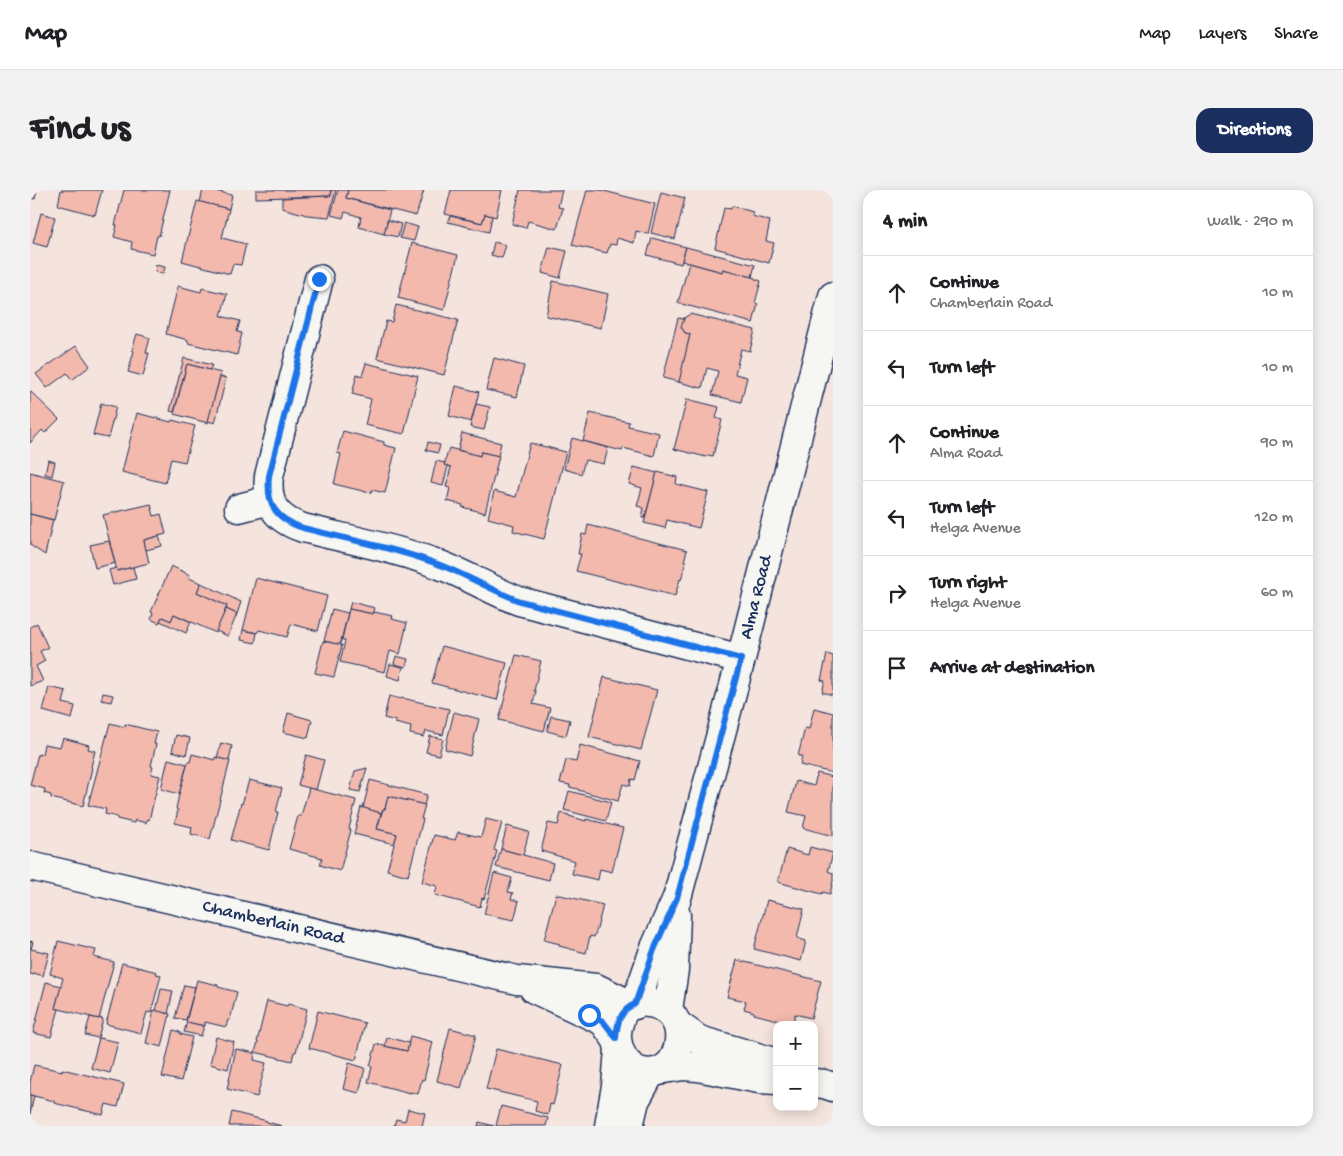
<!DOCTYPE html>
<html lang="en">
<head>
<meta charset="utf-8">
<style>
	body { margin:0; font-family:"Gochi Hand",sans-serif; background:#f2f2f2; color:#202124 }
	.controls { position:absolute; right:15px; bottom:15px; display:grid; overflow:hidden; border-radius:10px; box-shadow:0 2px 12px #0003 }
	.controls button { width:45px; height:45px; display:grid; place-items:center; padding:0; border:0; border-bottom:1px solid #e0e0e0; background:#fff; color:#202124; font:25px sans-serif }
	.stop { position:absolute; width:15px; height:15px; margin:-11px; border:4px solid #1a73e8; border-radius:50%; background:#fff }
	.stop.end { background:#1a73e8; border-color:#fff; box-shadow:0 1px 5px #0008 }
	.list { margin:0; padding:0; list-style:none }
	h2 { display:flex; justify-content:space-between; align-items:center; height:65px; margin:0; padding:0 20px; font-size:21px }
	h2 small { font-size:16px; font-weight:400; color:#757577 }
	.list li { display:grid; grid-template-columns:32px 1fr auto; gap:15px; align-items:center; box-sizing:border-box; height:75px; padding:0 20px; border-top:1px solid #e0e0e0 }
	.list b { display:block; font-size:19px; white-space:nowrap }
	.list p { margin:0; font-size:16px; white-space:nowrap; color:#757577 }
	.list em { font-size:16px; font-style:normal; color:#757577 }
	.icon { flex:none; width:28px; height:28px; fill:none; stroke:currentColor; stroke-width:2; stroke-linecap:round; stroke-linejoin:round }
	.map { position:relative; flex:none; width:803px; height:936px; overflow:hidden; border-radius:15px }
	header { display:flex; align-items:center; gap:30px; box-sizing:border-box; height:70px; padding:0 25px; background:#fff; border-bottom:1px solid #e0e0e0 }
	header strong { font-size:24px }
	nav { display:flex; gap:28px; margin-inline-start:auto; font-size:18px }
	.intro { display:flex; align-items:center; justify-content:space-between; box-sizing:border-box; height:120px; padding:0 30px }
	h1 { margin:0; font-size:35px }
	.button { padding:12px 22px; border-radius:15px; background:#1b2f5e; color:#fff; font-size:18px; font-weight:700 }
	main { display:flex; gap:30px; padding:0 30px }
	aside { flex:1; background:#fff; border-radius:15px; box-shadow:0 2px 12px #0003 }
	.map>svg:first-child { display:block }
	.building { fill:#f3b9ad; stroke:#1b2f5e }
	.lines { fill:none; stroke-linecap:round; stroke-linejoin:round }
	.street-casing { stroke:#1b2f5e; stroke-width:31 }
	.secondary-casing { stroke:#1b2f5e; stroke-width:31 }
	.street { stroke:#f6f6f2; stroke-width:28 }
	.secondary { stroke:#f6f6f2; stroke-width:28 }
	.route { stroke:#1a73e8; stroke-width:6 }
	.labels { text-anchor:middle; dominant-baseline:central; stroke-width:4.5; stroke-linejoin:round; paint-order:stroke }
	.street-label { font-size:19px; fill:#1b2f5e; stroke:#f6f6f2 }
</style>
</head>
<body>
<header>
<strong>Map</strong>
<nav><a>Map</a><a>Layers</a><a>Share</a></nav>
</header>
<div class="intro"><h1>Find us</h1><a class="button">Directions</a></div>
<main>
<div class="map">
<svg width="803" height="936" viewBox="0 0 803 936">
	<rect width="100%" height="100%" fill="#f5e4dd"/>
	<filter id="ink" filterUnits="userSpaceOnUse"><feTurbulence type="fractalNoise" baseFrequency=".02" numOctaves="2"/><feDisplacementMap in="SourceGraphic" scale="10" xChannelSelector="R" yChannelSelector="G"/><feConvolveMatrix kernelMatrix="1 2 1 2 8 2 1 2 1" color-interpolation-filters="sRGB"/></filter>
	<g filter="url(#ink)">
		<!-- building -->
		<g class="building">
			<polygon points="0,0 7,0 5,9 0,8"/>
			<polygon points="31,0 72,0 65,25 28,15"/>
			<polygon points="94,0 140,0 129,46 127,46 123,64 101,59 102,52 84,47 87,35 85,35"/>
			<polygon points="173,0 181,0 202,5 199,19 170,12"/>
			<polygon points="226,0 301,0 301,6 226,8"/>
			<polygon points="301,0 306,0 299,27 277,25 252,18 252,8 301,6"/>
			<polygon points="308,0 318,0 316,8 360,20 354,44 329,37 331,27 315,22 313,28 301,25"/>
			<polygon points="318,0 394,0 386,26 316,8"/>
			<polygon points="421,0 472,0 466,27 455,24 452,33 415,24"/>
			<polygon points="490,0 532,0 528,17 533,18 527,39 498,31 496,38 482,34"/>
			<polygon points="557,0 570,0 625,14 618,44 606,41 604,53 587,48 586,55 580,54 577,63 542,55"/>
			<polygon points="631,2 655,8 645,49 621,43"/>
			<polygon points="167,11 199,19 192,48 216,54 211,75 203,74 200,84 152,71"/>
			<polygon points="702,16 723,22 722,26 740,31 736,51 744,53 739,73 685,58 694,18 701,19"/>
			<polygon points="11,23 25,27 17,57 3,53"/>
			<polygon points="455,24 462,26 459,42 418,32 420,26 452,33"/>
			<polygon points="358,30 371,34 368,47 354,44"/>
			<polygon points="374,33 388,37 384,51 370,48"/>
			<polygon points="622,48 656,57 651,74 617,65"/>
			<polygon points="464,52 476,55 472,68 461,65"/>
			<polygon points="382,53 428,65 414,120 368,108"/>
			<polygon points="519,57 537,61 530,88 512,83"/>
			<polygon points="656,57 725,75 722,87 693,79 692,82 652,71"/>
			<polygon points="659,73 692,82 693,79 722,87 725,88 725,89 731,91 725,113 728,114 723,133 648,113"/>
			<polygon points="126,75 135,77 133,84 125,82"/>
			<polygon points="523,91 578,104 571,138 516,126"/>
			<polygon points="148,96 171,102 172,98 197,104 191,126 210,131 207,142 212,143 207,165 158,153 158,150 136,144"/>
			<polygon points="366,115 428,130 414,185 347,168 356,131 362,132"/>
			<polygon points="660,124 725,140 720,161 711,159 705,184 717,187 711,212 682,205 688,181 677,178 672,198 648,192 660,144 655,143 651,137 654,128"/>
			<polygon points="648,128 654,129 651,137 655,143 660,144 649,192 633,188"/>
			<polygon points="107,144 120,148 116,163 119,163 113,186 98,182 104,161 102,160"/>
			<polygon points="46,156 60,176 42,190 37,183 17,198 6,184"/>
			<polygon points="154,168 182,175 180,180 157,174 144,222 140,221"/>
			<polygon points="464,168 494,176 487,207 456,200"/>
			<polygon points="336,173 388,186 374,244 335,235 341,209 322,204 327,184 332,186"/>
			<polygon points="157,174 191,183 178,233 144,224"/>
			<polygon points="190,187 196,188 185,233 178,231"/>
			<polygon points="426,196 449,202 441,232 419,226"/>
			<polygon points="0,201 29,229 15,243 12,240 0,253"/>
			<polygon points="657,209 689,217 686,228 692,230 683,266 677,265 676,267 644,259"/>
			<polygon points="71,213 86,217 78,248 63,245"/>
			<polygon points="446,214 460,217 454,240 440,237"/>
			<polygon points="107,223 141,232 142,230 165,236 155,272 141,269 135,293 92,282"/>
			<polygon points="560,223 599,232 598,236 629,243 624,266 593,258 592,261 553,251"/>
			<polygon points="313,241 354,252 354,255 366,258 355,303 342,300 341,303 304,294 311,264 307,263"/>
			<polygon points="432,243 471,253 468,266 451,262 450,266 428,260"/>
			<polygon points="542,248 578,258 574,274 555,270 551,284 534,279"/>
			<polygon points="398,252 410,255 408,263 396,260"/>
			<polygon points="500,253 536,262 514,349 483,341 484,335 458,328 464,301 486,307"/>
			<polygon points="419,258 450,266 451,262 469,266 455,323 432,317 433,315 417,311 420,298 416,297 421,277 414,275"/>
			<polygon points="18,270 25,272 22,286 15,284"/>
			<polygon points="406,271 415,273 414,275 418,276 413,296 401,293"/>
			<polygon points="604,277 627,283 615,328 612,328 614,318 607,316 612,298 599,294"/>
			<polygon points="0,282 34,291 24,330 0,324"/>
			<polygon points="627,282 647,287 646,294 678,302 669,338 637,330 635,338 614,333"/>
			<polygon points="121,314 124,326 131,324 136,344 114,350 119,373 87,381 73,325"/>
			<polygon points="0,324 23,330 15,365 0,355"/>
			<polygon points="558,335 657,360 654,371 656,371 651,390 650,389 645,406 546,381 551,364 548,364 552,344 556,345"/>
			<polygon points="129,346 132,356 116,360 114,350"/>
			<polygon points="79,351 85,373 65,378 60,355"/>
			<polygon points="141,376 160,385 159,388 171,393 167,402 197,416 186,443 144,424 141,431 132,427 129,433 121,429 123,423 121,422"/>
			<polygon points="103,377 106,389 83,395 79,380 86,378 87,381"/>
			<polygon points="226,388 297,406 288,441 261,434 257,447 229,440 227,443 213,440"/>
			<polygon points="171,393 211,412 207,424 196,419 197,416 167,402"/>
			<polygon points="321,412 345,418 343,424 319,419"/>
			<polygon points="196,419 207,424 198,446 186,441"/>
			<polygon points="302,419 318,423 310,455 294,451"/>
			<polygon points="319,419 343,424 344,422 363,426 362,429 377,433 370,464 360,461 355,482 310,472 315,451 312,449"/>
			<polygon points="144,424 161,432 156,443 130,431 132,427 141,431"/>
			<polygon points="7,433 18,458 10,461 15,471 6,476 13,491 0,496 0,437"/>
			<polygon points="213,440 227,443 225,453 211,450"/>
			<polygon points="293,451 312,455 304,487 285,483"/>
			<polygon points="412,456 477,473 467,510 402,493"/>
			<polygon points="797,464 803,466 803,505 792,502 795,491 791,490"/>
			<polygon points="486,465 511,471 504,501 506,501 503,514 520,518 514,541 469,530"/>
			<polygon points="366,466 378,469 376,477 364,474"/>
			<polygon points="360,474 373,477 370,490 357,486"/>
			<polygon points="574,487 627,500 611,560 559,547"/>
			<polygon points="19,497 36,501 33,513 45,516 42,529 13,521"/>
			<polygon points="73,503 83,505 81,512 71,510"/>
			<polygon points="359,506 371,509 372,508 419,519 413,545 396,541 394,547 380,544 381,537 365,533 366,531 354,528"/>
			<polygon points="784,518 803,523 803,583 770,575 772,566 768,566 775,538 779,539"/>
			<polygon points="424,522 449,529 440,566 415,559"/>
			<polygon points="258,523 282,530 278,548 253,542"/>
			<polygon points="521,526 540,530 536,546 517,541"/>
			<polygon points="80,533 95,537 95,534 127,542 124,554 126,554 121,576 123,577 121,584 130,586 119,630 117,629 116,633 105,630 104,633 87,629 87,627 75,624 76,619 58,615"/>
			<polygon points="146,545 160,548 156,565 142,561"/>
			<polygon points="400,546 413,549 409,565 396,562"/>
			<polygon points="33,548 59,555 58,559 65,561 61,577 62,578 53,616 21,608 21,605 14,603 15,599 0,595 8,564 12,565 14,554 30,557"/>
			<polygon points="191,553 202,556 199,571 187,568"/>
			<polygon points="550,555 610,571 605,590 601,589 600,596 593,594 588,611 548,600 548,599 539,597 540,595 530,593 536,570 546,572"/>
			<polygon points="162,564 185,570 185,567 200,571 180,649 161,644 162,637 145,633 148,620 146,619 149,604 158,572 160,572"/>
			<polygon points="276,565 294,570 286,600 268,595"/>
			<polygon points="138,569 157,574 149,604 131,599"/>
			<polygon points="337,578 330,602 320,600 325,581"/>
			<polygon points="787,583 803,587 803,646 773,638 776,626 758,622 766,591 784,596"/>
			<polygon points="219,590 252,598 246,622 248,622 239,660 201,650 211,613 212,614"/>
			<polygon points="340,590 397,605 394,615 358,606 355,619 353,619 351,623 333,618"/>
			<polygon points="279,598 326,610 319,639 321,640 310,681 290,675 292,668 259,659 268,626 271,626"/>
			<polygon points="539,601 581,612 576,631 534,620"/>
			<polygon points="358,606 395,615 391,629 393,629 378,686 357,680 367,644 347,639 353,619 355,619"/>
			<polygon points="331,617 351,623 347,639 367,644 364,654 324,644"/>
			<polygon points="531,623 539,625 539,626 556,631 556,629 593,638 582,682 570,679 568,690 542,684 545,671 511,661 518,633 528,635"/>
			<polygon points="456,629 472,633 464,660 467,661 454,709 452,708 450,717 405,705 407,696 392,692 404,645 425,650 428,642 451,647"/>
			<polygon points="477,636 499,642 493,665 471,659"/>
			<polygon points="780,657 803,663 798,681 803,683 803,691 800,704 793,702 792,704 748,692 757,659 778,665"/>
			<polygon points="471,659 523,673 519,690 466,677"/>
			<polygon points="464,683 482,688 478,702 483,703 481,709 489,711 484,730 454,724"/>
			<polygon points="526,704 573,715 567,739 564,747 560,746 556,763 529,756 530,754 514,750"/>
			<polygon points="737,710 774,719 767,748 776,751 771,771 724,759"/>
			<polygon points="0,751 3,752 1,759 19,763 13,786 4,783 4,785 0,784"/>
			<polygon points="28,751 66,760 64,767 84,772 69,829 25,818 33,788 20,784"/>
			<polygon points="707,770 791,791 781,828 765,824 763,832 751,829 751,831 724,824 724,822 714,819 716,811 697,807"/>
			<polygon points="92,773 127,782 126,784 131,785 121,823 117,822 111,843 76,834"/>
			<polygon points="167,790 188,795 188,797 207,802 200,830 198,830 196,837 175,832 175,836 156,832"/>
			<polygon points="16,792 31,796 25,818 29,819 21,847 3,843"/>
			<polygon points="154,795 165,797 156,830 145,828"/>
			<polygon points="131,799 143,801 138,824 126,821"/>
			<polygon points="237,811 257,816 258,814 277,819 266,862 264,862 262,871 225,862 228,852 227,852"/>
			<polygon points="124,820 140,824 132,857 116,853"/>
			<polygon points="288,821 335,833 326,870 279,858"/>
			<polygon points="60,827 69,829 70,828 73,829 68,848 55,845"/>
			<polygon points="157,832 174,836 171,846 154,842"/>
			<polygon points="420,838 446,845 431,898 407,891"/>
			<polygon points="143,840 150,842 150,844 162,847 151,891 132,887"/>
			<polygon points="380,846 403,852 394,890 392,889 388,904 380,902 380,903 338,892 342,877 340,876 346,854 377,861"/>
			<polygon points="186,847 204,852 198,879 180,874"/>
			<polygon points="357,847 379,853 377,861 355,856"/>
			<polygon points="69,848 88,852 80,883 61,878"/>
			<polygon points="206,859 225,863 224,870 236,873 227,907 197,899"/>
			<polygon points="466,859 533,875 523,915 520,914 518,925 505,921 507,911 456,899"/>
			<polygon points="319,873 335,878 329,903 313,899"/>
			<polygon points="4,875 32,881 32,879 94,894 88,917 76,914 73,925 24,913 24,911 0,905 0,892"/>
			<polygon points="0,905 4,906 0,924"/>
			<polygon points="471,916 518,928 516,936 466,936"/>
			<polygon points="378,919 395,923 392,936 364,936 366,929 375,931"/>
			<polygon points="202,922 237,931 237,932 252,936 199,936"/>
			<polygon points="449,932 464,936 448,936"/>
		</g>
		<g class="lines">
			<!-- street casing -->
			<g class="street-casing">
				<g id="street">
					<path d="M 289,89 L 239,286 C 236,315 246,329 273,338 C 316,349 361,357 402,372 C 432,382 460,400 489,411 L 711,469"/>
					<polyline points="209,318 240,310"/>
					<path id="s1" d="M 0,676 L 487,790 L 566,798 L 591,810 L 598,817"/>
					<polyline points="504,799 573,831 586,849"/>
				</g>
			</g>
			<!-- secondary casing -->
			<g class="secondary-casing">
				<g id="secondary">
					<path d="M 612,812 C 617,813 623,813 627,815 C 649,824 654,845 645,866 C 642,873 636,878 629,881 C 599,891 579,856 590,830 C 591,825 593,821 598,817 C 601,815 608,814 612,812 Z"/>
					<path id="s2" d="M 605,815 L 624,760 L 647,708 L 711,469 L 803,106"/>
					<polyline points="638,820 644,780 646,725"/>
					<polyline points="648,835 669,850 747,873"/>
					<polyline points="634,879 653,876 668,877 729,889 747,890"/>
					<polyline points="784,893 794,894 803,897"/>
					<polyline points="579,936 586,896 589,859"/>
					<polyline points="599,936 605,911 620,884"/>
				</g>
			</g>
			<!-- street -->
			<use href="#street" class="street"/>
			<!-- secondary -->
			<use href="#secondary" class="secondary"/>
		</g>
	</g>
	<g class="lines" filter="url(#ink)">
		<!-- route -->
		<path class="route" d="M 289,89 L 239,286 C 236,315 246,329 273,338 C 316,349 361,357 402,372 C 432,382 460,400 490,411 L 711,469 L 647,708 L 624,760 L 605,814 C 590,820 587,834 586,848 L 573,831 L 559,825"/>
	</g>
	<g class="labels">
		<!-- street labels -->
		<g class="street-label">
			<text stroke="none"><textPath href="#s2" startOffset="426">Alma Road</textPath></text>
			<text stroke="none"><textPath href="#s1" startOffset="250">Chamberlain Road</textPath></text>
		</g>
	</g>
</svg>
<div class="controls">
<button>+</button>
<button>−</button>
</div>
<div class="stop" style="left:559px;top:825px"></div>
<div class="stop end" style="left:289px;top:89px"></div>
</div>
<aside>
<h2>4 min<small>Walk · 290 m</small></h2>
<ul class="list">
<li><svg class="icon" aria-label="ahead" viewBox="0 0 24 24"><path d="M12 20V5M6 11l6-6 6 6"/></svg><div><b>Continue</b><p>Chamberlain Road</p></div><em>10 m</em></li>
<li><svg class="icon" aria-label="left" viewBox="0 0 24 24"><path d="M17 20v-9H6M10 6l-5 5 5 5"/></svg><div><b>Turn left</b></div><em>10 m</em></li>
<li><svg class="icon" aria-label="ahead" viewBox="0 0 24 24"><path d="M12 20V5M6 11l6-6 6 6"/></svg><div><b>Continue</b><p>Alma Road</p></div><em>90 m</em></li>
<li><svg class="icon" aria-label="left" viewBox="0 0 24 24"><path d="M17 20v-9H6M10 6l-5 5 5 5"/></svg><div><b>Turn left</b><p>Helga Avenue</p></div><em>120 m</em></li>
<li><svg class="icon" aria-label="right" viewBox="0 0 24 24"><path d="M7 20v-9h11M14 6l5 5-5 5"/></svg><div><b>Turn right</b><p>Helga Avenue</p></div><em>60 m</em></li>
<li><svg class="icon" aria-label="arrive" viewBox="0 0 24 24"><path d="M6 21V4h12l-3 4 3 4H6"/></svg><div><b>Arrive at destination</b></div></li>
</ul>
</aside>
</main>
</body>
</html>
